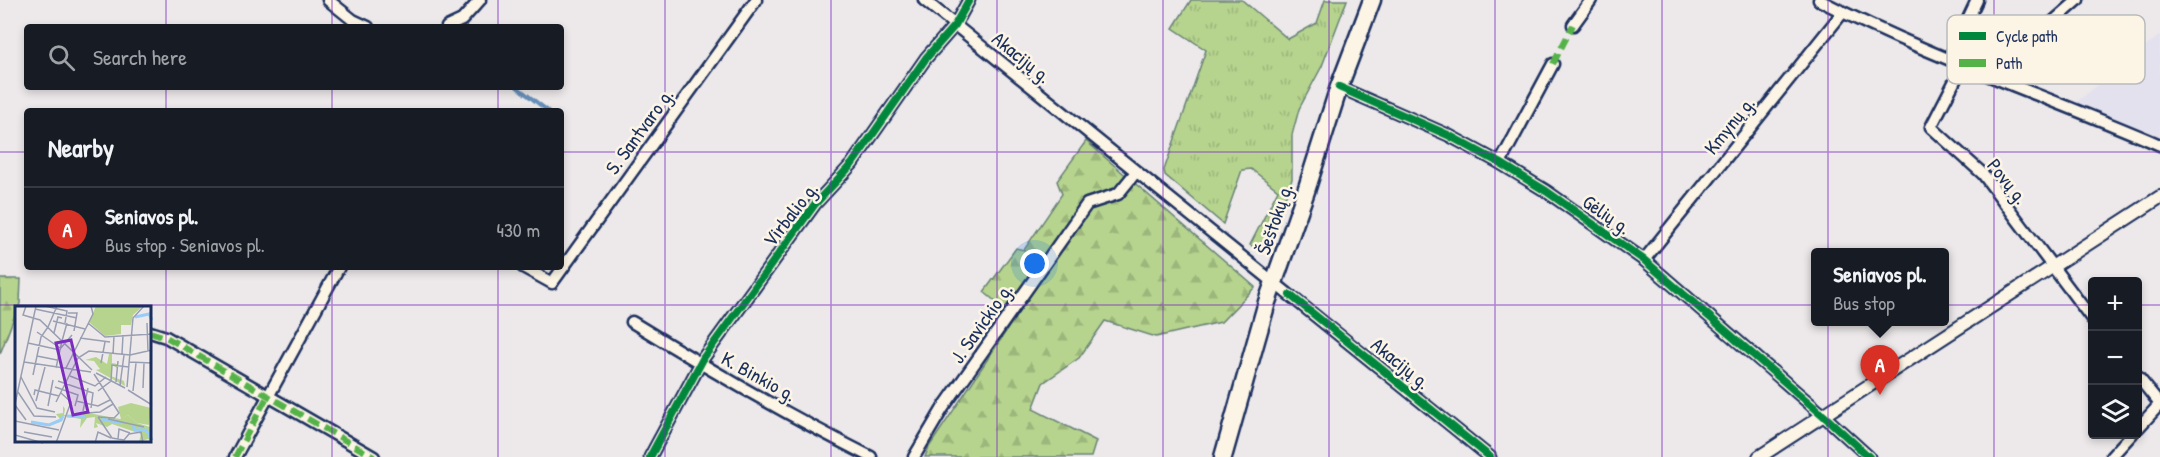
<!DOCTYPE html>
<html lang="en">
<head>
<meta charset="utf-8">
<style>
	body { margin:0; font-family:"Patrick Hand",sans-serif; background:#242831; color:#f1f3f6 }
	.controls { position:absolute; right:18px; bottom:18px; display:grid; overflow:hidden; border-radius:6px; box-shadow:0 3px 9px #0003 }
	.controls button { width:54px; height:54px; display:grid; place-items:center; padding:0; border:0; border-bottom:2px solid #363941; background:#171b24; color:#f1f3f6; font:30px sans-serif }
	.you { position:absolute; left:1035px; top:264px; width:21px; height:21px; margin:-15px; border:4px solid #fff; border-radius:50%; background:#1a73e8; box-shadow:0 0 0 9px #1a73e833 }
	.badge { display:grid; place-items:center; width:39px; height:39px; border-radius:50%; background:#d93025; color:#fff; font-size:20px; font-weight:700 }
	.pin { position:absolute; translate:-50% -50px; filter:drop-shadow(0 2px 3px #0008) }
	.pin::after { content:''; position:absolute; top:32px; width:21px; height:18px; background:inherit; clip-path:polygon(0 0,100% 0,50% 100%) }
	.popup { position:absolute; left:1811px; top:248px; width:138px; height:78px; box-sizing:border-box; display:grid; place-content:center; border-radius:6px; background:#171b24; filter:drop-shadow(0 2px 4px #0005); font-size:20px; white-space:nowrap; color:#9ea1a6 }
	.popup b { font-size:22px; color:#f1f3f6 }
	.popup::after { content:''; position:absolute; left:50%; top:100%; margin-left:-12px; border:12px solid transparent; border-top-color:#171b24 }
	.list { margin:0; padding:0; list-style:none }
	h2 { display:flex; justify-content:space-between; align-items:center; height:78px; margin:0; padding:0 24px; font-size:26px }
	h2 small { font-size:20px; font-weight:400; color:#9ea1a6 }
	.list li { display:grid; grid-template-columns:39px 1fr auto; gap:18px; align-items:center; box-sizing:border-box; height:84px; padding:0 24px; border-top:2px solid #363941 }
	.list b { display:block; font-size:22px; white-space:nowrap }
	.list p { margin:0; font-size:20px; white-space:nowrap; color:#9ea1a6 }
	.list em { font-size:20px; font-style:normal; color:#9ea1a6 }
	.icon { flex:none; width:33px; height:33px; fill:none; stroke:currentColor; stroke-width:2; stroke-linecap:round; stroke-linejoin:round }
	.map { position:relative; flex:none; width:2160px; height:457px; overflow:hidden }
	.search { position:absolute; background:#171b24; box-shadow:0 3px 9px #0003; left:24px; top:24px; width:540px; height:66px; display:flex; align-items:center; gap:15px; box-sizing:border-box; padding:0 21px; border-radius:6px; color:#9ea1a6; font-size:22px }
	.panel { position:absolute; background:#171b24; box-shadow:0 3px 9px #0003; left:24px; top:108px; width:540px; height:162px; border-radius:6px }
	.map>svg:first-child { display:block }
	.built { fill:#e3e1ee }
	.grass { fill:url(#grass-tufts); stroke:#688276; stroke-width:1.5 }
	.forest { fill:url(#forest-firs); stroke:#688276; stroke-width:1.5 }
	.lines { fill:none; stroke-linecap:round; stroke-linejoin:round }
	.stream { stroke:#658eb9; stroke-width:4 }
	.minor-casing { stroke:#1b2f5e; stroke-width:15 }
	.tertiary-casing { stroke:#1b2f5e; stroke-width:16 }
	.primary-casing { stroke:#1b2f5e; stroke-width:21 }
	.minor { stroke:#fcf5e5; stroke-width:10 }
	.tertiary { stroke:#fcf5e5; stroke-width:12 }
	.primary { stroke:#fcf5e5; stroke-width:16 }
	.quiet { stroke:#55b248; stroke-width:6; stroke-dasharray:12 6; stroke-linecap:butt }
	.cycleway-casing { stroke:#fcf5e5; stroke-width:11 }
	.cycleway { stroke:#00873e; stroke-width:8 }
	.grid { fill:none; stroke:#7b2cbf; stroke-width:1.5; stroke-opacity:0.55 }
	.labels { text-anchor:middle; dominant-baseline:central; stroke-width:5; stroke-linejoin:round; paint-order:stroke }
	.street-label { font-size:20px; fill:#1b2f5e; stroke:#fcf5e5 }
	.inset-river { fill:none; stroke:#97cdf6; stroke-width:3 }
	.inset-road { fill:none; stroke:#999fb2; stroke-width:1.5 }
	.view { fill:#7b2cbf; fill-opacity:0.15; stroke:#7b2cbf; stroke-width:3 }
	.inset-edge { fill:none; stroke:#1b2f5e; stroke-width:3 }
	.key { fill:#fcf5e5; stroke:#b8babc; stroke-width:1.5 }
	.key-label { font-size:16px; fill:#1b2f5e }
</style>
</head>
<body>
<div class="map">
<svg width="2160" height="457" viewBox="0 0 2160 457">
	<defs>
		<pattern id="grass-tufts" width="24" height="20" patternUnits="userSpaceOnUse" patternTransform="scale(1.5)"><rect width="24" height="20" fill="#b6d48d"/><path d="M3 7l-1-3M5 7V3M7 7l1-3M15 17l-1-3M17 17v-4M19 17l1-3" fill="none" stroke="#9cb67c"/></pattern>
		<pattern id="forest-firs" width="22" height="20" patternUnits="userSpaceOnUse" patternTransform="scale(1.5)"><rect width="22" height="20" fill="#b6d48d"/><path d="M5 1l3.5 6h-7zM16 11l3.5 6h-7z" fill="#9cb67c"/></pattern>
	</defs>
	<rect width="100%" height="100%" fill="#ede9ea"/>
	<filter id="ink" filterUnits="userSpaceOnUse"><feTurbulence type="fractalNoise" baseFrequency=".0167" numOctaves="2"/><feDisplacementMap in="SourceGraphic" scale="12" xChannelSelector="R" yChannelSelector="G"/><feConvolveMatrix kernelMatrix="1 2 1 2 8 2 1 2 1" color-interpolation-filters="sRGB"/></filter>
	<g filter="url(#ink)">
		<!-- built -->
		<polygon class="built" points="2160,35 2160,144 2075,103"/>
		<!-- grass -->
		<polygon class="grass" points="1191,0 1242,0 1288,39 1317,23 1325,0 1347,0 1322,66 1299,109 1292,135 1292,179 1265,249 1261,252 1250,245 1278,190 1251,169 1242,170 1223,224 1165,175 1164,170 1206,50 1173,28"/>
		<!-- forest -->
		<g class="forest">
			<polygon points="1086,141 1255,287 1221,322 1156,337 1105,321 1079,358 1043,383 1033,409 1096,441 1091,457 925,457 929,447 1015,318 984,292 1016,248 1024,250 1062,194 1057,181"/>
			<polygon points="0,279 21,279 20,303 19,307 16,307 16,312 0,354"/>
		</g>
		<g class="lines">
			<!-- stream -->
			<polyline class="stream" points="517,87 548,111"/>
			<!-- minor casing -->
			<g class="minor-casing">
				<g id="minor">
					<polyline points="328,0 353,20 368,27"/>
					<polyline points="924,0 1490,457"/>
					<path d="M 1819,0 C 1929,57 2047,96 2160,145"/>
					<polyline points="1573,25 1591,0"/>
					<polyline points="447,27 462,20 480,0"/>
					<polyline points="1949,59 1977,0"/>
					<polyline points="1963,65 1931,127 1983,174 2092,319"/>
					<polyline points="1991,76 2078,0"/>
					<polyline points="1339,87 1448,135 1500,163 1546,191 1644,260 1824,416 1869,457"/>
					<polyline points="1500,163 1553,64"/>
					<polyline points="1644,260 1843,12"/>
					<polyline points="523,267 552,283 756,0"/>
					<path d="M 632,322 C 710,370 789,416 871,457"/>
					<polyline points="150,332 166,337 374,457"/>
					<polyline points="2138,377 2160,404"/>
					<polyline points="2138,428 2160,404"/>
					<polyline points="235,457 339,267"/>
					<polyline points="650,457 704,357 815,204 852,164 926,58 955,25 969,0"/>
					<polyline points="914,457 943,408 1087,204 1118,194 1136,172"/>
					<polyline points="2111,457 2132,434"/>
				</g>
			</g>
			<!-- tertiary casing -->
			<g class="tertiary-casing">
				<polyline id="tertiary" points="1759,457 2160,197"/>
			</g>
			<!-- primary casing -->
			<g class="primary-casing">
				<polyline id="primary" points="1223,457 1267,302 1306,191 1339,87 1372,0"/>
			</g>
			<!-- minor -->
			<use href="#minor" class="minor"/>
			<!-- tertiary -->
			<use href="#tertiary" class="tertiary"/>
			<!-- primary -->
			<use href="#primary" class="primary"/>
			<!-- quiet -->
			<g class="quiet">
				<polyline points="1553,64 1573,25"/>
				<polyline points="150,332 166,337 374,457"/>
				<polyline points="235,457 267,397"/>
			</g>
			<!-- cycleway casing -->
			<g class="cycleway-casing">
				<g id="cycleway">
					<polyline points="1339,87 1448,135 1500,163 1546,191 1644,260 1824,416 1869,457"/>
					<polyline points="1290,295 1490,457"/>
					<polyline points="650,457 704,357 815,204 852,164 926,58 955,25 969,0"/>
				</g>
			</g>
			<!-- cycleway -->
			<use href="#cycleway" class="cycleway"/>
		</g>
	</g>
	<!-- grid -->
	<path class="grid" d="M 166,0 L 166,27M 332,0 L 332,27M 498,0 L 498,27M 665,0 L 665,457M 831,0 L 831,457M 997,0 L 997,457M 1163,0 L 1163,457M 1329,0 L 1329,457M 1495,0 L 1495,457M 1662,0 L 1662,457M 1828,0 L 1828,457M 1994,0 L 1994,457M 166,87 L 166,111M 332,87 L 332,111M 498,87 L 498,111M 0,152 L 27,152M 561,152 L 2160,152M 166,267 L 166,457M 332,267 L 332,457M 498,267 L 498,457M 0,305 L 2092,305M 2138,305 L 2160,305"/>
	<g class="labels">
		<!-- street labels -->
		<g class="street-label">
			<text transform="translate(1022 57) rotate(39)">Akacijų g.</text>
			<text transform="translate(1729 125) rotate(-51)">Kmynų g.</text>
			<text transform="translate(639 131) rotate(-54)">S. Santvaro g.</text>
			<text transform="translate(2008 181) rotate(51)">Povų g.</text>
			<text transform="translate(790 214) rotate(-52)">Virbalio g.</text>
			<text transform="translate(1607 214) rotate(35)">Gėlių g.</text>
			<text transform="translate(1274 219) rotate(-71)">Šeštokų g.</text>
			<text transform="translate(981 323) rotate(-55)">J. Savickio g.</text>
			<text transform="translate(1401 363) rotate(39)">Akacijų g.</text>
			<text transform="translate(759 376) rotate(29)">K. Binkio g.</text>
		</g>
	</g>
	<!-- overview -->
	<g transform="translate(15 306)">
		<rect width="136" height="136" fill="#ede9ea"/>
		<path d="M 94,48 L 97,48 L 97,57 L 102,58 L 102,62 L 97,59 L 96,70 L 109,75 L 110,80 L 81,64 L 85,63 L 79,55 L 70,54 L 81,51 L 92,58 Z" fill="#b6d48d"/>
		<path d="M 48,100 L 50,103 L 49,109 L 67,109 L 68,106 L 105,113 L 113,109 L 122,117 L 135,121 L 136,135 L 133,133 L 124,136 L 126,128 L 97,118 L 92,121 L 81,117 L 83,121 L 79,122 L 80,111 L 72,112 L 65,122 L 66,113 L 48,110 L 45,116 L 32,120 L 18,117 L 34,118 L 45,113 L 41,108 L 48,107 Z" fill="#b6d48d"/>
		<path d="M 116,97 L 136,102 L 134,119 L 122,117 L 113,109 L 106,113 L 103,101 Z" fill="#b6d48d"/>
		<path d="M 81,0 L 128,0 L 118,9 L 116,19 L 106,19 L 106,28 L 90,30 L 74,16 Z" fill="#b6d48d"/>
		<path class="inset-river" d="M 120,11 L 134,8 L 137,14M 52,110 L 71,111M 87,113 L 106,117M 16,116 L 34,119 L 46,114 L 48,110M 118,120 L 120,124 L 131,124 L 137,134"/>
		<path class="inset-road" d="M 11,0 L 8,9 L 25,14 L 77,64M 30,0 L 52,5 L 50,17M 20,3 L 62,12M 53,7 L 62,7 L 59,25M 38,15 L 70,23M 73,17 L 90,31 L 137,28M 132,17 L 133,45M 33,21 L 42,0M 22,26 L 45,42M 39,27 L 43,11 L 47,12M 65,32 L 95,36M 47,35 L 52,17M 13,37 L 45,44M 45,43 L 57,29M 98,48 L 99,30M 107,48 L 108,29M 22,50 L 42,54M 9,56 L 76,66M 114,56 L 137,57M 86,57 L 90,36M 41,62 L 47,35M 51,62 L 78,8 L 76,0M 81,67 L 110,82M 79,68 L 104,107 L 99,112 L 83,111M 18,69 L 26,31 L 33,21M 55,70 L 80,80 L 91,71M 6,71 L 22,102 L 40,106M 43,75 L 78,87 L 76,102M 101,76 L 103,55M 105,79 L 109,49M 40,81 L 63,89 L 60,100M 112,81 L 118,12 L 129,0M 128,82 L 129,57M 113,84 L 137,99M 83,85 L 96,75 L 97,59 L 114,61M 118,85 L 121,57M 3,86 L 19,110 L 41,111M 19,89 L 20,84 L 44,90M 21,95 L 30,61M 61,95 L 83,100 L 95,94M 41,96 L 63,52 L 74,45 L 115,49 L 137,44M 0,98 L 21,0M 0,99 L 11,114M 33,100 L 38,74M 68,105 L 73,82M 72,107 L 85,106 L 98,98M 83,111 L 97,132 L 109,134 L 114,128 L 126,126 L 128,137M 93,113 L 129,121M 0,115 L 44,124M 9,126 L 37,131M 0,129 L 28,137M 103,133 L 104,123 L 115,127M 41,137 L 56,96 L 46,87M 80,137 L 83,126 L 96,132"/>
		<path class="view" d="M 56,34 L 73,106 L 58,109 L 41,37 Z"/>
		<rect width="136" height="136" class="inset-edge"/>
	</g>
	<!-- legend -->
	<rect x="1947" y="15" width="198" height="69" rx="9" class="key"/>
	<rect x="1959" y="32" width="27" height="8" fill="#00873e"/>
	<rect x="1959" y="59" width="27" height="8" fill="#55b248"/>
	<g class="key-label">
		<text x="1996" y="42">Cycle path</text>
		<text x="1996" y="69">Path</text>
	</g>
</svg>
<div class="controls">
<button>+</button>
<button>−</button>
<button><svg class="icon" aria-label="layers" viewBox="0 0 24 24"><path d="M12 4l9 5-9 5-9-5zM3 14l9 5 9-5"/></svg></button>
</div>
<div class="you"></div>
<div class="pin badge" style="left:1880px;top:395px">A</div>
<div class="popup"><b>Seniavos pl.</b>Bus stop</div>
<div class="search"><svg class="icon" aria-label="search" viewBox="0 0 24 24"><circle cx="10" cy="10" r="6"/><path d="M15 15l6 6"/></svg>Search here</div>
<section class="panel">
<h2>Nearby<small></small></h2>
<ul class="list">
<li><span class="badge">A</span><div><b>Seniavos pl.</b><p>Bus stop · Seniavos pl.</p></div><em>430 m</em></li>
</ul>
</section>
</div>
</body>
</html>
